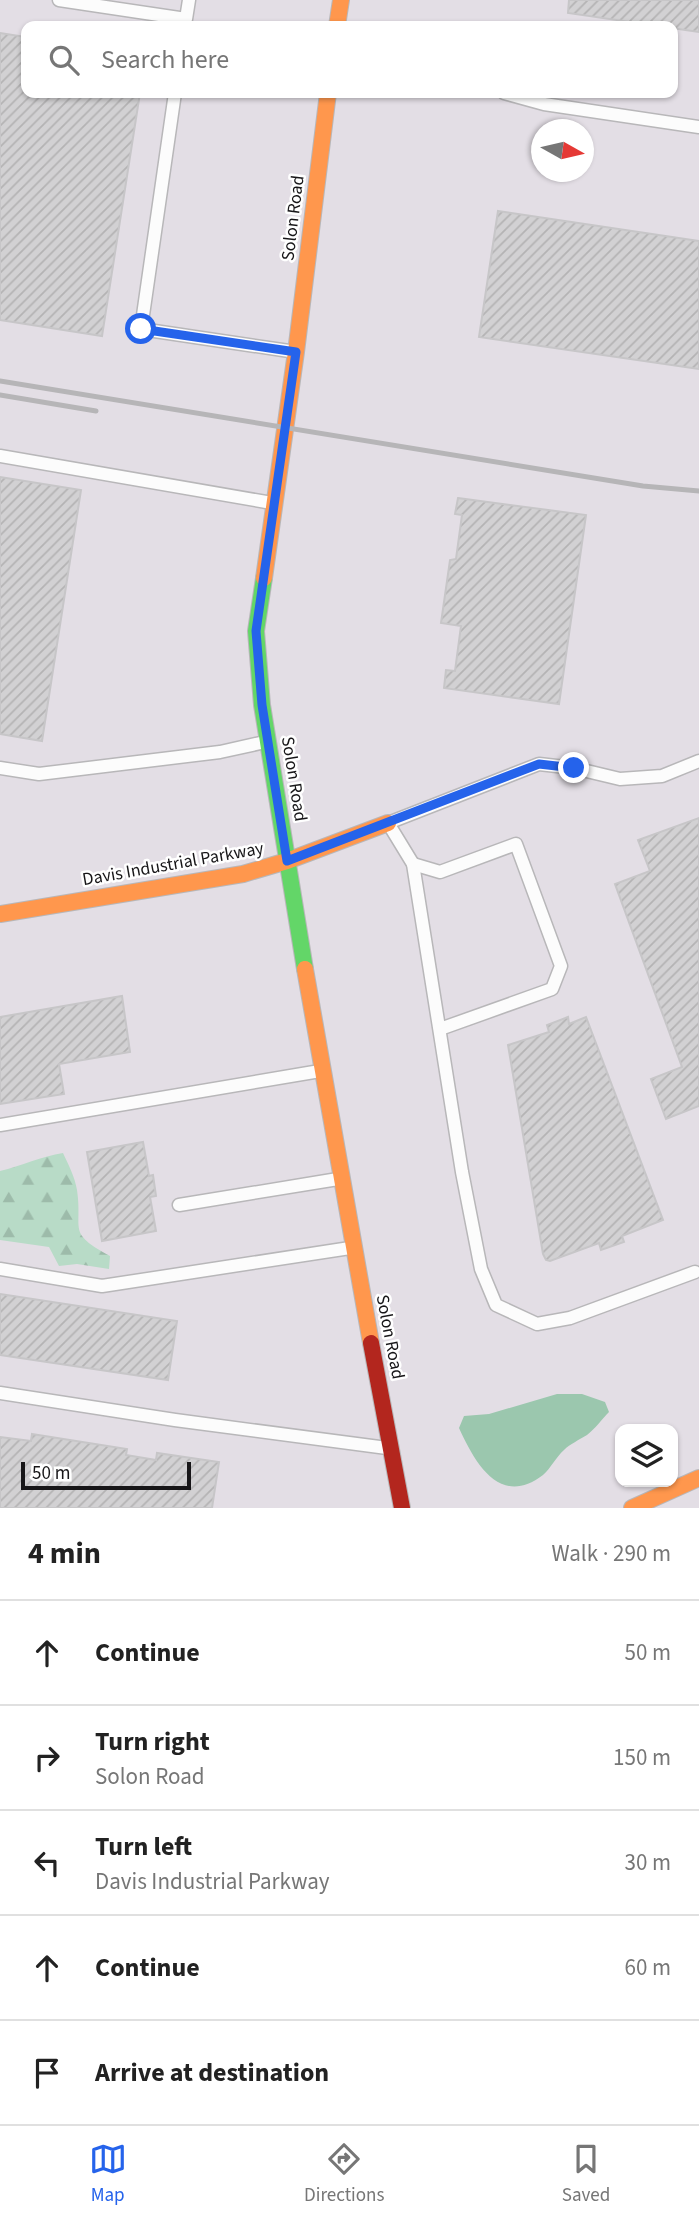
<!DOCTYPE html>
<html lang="en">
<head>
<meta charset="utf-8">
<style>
	body { margin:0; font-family:"Source Sans 3",sans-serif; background:#f2f2f2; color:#222 }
	.controls { position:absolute; right:21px; bottom:21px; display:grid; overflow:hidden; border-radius:14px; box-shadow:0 2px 5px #0004 }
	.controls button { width:63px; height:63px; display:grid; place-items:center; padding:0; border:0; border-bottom:2px solid #e0e0e0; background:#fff; color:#222; font:35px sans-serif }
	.compass { position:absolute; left:531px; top:119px; width:63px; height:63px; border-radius:50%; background:#fff; box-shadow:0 2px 5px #0004; rotate:98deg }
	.scale { position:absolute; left:21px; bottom:18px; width:170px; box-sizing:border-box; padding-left:7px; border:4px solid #171618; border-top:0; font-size:19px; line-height:24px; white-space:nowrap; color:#171618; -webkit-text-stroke:5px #fff; paint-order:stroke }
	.stop { position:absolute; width:21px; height:21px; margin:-16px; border:5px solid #2563eb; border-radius:50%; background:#fff }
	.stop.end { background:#2563eb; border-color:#fff; box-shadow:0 2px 7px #0008 }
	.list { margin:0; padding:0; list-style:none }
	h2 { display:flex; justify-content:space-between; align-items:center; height:91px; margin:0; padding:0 28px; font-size:30px }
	h2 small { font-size:23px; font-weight:400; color:#767676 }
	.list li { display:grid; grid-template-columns:46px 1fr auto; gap:21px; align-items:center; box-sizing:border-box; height:105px; padding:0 28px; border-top:2px solid #e0e0e0 }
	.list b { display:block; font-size:26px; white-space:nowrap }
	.list p { margin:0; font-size:23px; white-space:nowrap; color:#767676 }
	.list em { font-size:23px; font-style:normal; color:#767676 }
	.icon { flex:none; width:38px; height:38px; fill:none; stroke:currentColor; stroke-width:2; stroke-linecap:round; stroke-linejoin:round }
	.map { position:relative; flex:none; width:699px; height:1508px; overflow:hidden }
	.search { position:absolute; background:#fff; box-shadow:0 2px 5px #0004; left:21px; right:21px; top:21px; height:77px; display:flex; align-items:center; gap:18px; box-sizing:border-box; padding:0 24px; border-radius:14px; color:#767676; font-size:26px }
	.sheet { height:616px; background:#fff }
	nav { display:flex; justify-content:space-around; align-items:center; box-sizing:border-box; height:98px; border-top:2px solid #e0e0e0; background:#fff; font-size:19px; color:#767676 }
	nav a { display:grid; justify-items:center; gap:4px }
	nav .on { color:#2563eb }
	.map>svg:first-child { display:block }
	.built { fill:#e3dee5; fill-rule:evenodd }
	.forest { fill:url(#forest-firs) }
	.water { fill:#9bc7ae }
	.building { fill:url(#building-hatch); stroke:#c7c6c8; stroke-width:2 }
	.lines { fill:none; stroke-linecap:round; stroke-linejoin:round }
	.lane-casing { stroke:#b8b7b9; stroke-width:15 }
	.fast-casing { stroke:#b8b7b9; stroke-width:18 }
	.slow-casing { stroke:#b8b7b9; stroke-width:18 }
	.jam-casing { stroke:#b8b7b9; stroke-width:18 }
	.lane { stroke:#fcfcfc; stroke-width:12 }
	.fast { stroke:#63d668; stroke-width:16 }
	.slow { stroke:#ff974d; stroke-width:16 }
	.jam { stroke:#b3261e; stroke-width:16 }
	.rail { stroke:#b6b5b7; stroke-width:5 }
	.route { stroke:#2563eb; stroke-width:9 }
	.labels { text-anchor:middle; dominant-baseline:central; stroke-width:5; stroke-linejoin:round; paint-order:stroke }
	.street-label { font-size:18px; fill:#171618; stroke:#fff }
</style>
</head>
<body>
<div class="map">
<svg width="699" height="1508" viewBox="0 0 699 1508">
	<defs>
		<pattern id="forest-firs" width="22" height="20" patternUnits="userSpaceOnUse" patternTransform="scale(1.75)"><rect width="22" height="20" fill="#b8dbc7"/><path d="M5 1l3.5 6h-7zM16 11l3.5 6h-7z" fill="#9dbbaa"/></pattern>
		<pattern id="building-hatch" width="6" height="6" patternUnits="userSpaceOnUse" patternTransform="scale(1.75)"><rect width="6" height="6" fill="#d2d1d3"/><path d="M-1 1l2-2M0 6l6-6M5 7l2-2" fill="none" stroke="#b4b3b4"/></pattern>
	</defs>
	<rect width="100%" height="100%" fill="#ecebed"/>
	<!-- built -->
	<path class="built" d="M 0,0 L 699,0 L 699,1508 L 0,1508 ZM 26,26 L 673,26 L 673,93 L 26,93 ZM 542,130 L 584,130 L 584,172 L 542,172 ZM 620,1429 L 673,1429 L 673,1482 L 620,1482 Z"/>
	<!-- forest -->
	<path class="forest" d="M 63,1153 C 68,1164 75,1177 77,1190 C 83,1231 66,1232 110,1256 L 109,1269 L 77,1264 L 59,1266 L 49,1247 L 0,1240 L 0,1171 C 21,1166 42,1156 63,1153 Z"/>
	<!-- water -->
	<path class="water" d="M 557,1394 L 582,1394 L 605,1402 L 609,1412 C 602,1419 595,1429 587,1435 C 579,1440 570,1444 564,1450 C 556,1457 551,1468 543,1475 C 500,1508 475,1463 459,1428 L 464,1416 L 489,1414 Z"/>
	<!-- building -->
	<g class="building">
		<polygon points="569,0 699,0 699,32 568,13"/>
		<polygon points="0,33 26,37 26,93 140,93 102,336 0,320"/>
		<polygon points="498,211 699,241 699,369 479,337"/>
		<polygon points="0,477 81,490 42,741 0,734"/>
		<polygon points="458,498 586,515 559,704 444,688 446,670 455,671 461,626 441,623 450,560 456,559 462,515 455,514"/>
		<polygon points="699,818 699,1106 666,1119 651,1079 682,1067 615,884 650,871 638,840"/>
		<polygon points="122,996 130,1052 59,1064 64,1094 0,1104 0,1017"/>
		<polygon points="568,1017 569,1024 586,1017 663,1220 622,1236 624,1242 601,1250 599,1243 550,1261 546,1260 543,1254 508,1045 549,1032 547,1025"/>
		<polygon points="143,1142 149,1176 153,1175 156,1196 150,1197 156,1231 102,1241 87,1152"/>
		<polygon points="0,1294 177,1321 168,1380 0,1355"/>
		<polygon points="32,1434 127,1449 126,1455 156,1460 157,1453 219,1462 212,1508 0,1508 0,1437 31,1441"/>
	</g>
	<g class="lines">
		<!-- lane casing -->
		<g class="lane-casing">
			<g id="lane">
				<polyline points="59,0 186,19 189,0"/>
				<polyline points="175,93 141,329 296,352"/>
				<polyline points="504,93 544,104 699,127"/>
				<polyline points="0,456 272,503"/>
				<polyline points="0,768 39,774 220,752 265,742"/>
				<polyline points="413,864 440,872 516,844 561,966 552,989 440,1029"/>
				<polyline points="0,1125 320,1071"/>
				<polyline points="179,1205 338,1179"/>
				<polyline points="0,1269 102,1286 350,1248"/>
				<polyline points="695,1272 570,1318 537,1324 496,1305 481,1269 462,1172 413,864 388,823 539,764 574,768 620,779 662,776 699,761"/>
				<polyline points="0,1393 175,1420 387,1448"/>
			</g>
		</g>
		<!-- fast casing -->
		<g class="fast-casing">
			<polyline id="fast" points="264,578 256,631 262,705 305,969"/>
		</g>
		<!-- slow casing -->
		<g class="slow-casing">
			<g id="slow">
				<polyline points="337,26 341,0"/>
				<polyline points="264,578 296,352 328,93"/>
				<polyline points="0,914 243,874 287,861 388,823"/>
				<polyline points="305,969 371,1343"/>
				<polyline points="632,1508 699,1478"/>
			</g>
		</g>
		<!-- jam casing -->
		<g class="jam-casing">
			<polyline id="jam" points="371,1343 402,1508"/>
		</g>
		<!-- lane -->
		<use href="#lane" class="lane"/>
		<!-- fast -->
		<use href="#fast" class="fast"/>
		<!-- slow -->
		<use href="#slow" class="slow"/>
		<!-- jam -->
		<use href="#jam" class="jam"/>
		<!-- rail -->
		<g class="rail">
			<polyline points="0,381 643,486 699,491"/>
			<polyline points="0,395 96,411"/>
		</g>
	</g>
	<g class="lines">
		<!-- route -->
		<polyline class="route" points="141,329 296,352 256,631 262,705 287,861 539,764 574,768"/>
	</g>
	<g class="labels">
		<!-- street labels -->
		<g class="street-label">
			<text transform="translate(293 218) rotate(-83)">Solon Road</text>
			<text transform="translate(294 779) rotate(81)">Solon Road</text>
			<text transform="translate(173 864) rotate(-10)">Davis Industrial Parkway</text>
			<text transform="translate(390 1337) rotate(79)">Solon Road</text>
		</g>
	</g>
</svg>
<div class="controls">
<button><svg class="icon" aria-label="layers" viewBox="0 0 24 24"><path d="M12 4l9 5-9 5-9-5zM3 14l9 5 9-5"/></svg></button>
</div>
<svg class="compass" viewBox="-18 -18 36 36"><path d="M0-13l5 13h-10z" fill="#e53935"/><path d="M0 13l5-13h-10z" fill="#767676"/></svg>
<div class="scale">50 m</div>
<div class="stop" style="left:141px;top:329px"></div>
<div class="stop end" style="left:574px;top:768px"></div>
<div class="search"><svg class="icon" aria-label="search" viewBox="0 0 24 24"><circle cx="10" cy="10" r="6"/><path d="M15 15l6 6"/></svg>Search here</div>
</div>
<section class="sheet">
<h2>4 min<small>Walk · 290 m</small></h2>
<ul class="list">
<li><svg class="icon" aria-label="ahead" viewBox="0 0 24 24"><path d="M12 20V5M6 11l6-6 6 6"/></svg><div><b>Continue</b></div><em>50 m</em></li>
<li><svg class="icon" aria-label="right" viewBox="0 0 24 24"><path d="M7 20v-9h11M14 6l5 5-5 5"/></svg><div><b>Turn right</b><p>Solon Road</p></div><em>150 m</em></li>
<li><svg class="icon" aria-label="left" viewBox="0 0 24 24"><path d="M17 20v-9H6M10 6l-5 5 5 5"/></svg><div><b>Turn left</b><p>Davis Industrial Parkway</p></div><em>30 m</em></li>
<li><svg class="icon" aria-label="ahead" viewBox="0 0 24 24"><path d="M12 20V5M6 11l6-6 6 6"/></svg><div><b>Continue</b></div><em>60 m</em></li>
<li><svg class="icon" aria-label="arrive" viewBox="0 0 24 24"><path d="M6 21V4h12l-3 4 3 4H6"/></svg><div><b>Arrive at destination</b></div></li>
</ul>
</section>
<nav>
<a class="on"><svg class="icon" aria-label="map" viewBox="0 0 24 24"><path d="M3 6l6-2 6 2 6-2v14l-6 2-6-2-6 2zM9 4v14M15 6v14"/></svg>Map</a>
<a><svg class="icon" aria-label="directions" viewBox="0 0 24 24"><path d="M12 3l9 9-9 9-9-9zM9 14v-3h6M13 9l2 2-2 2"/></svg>Directions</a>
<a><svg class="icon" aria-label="saved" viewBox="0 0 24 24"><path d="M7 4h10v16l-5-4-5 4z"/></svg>Saved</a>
</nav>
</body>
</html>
